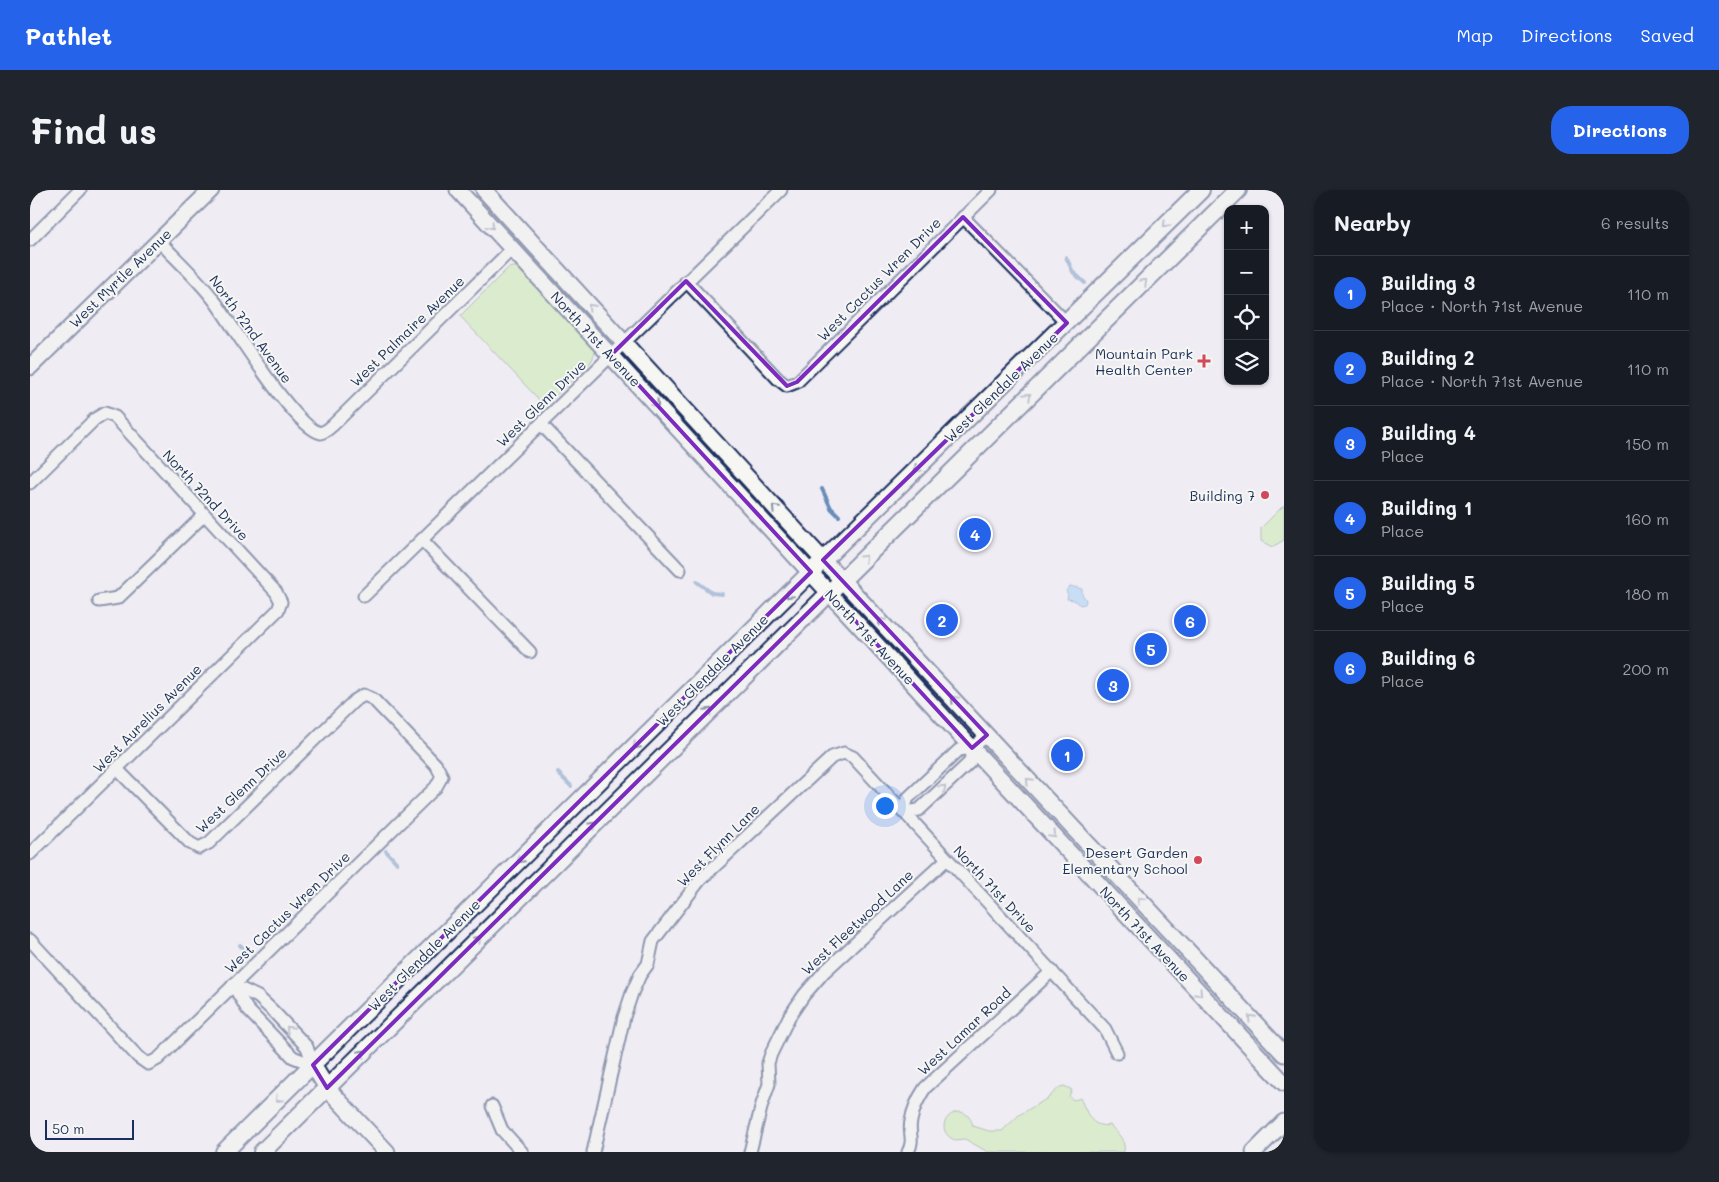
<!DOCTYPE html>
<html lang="en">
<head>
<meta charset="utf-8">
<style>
	body { margin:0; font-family:Mali,sans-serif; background:#20242c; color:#f1f3f6 }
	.controls { position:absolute; right:15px; top:15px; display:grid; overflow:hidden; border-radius:10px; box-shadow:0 1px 4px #0004 }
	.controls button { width:45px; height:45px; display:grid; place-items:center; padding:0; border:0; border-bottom:1px solid #363941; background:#171b24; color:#f1f3f6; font:25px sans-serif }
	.scale { position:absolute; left:15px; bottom:12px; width:89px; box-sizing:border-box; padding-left:5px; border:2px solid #1b2f5e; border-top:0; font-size:14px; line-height:18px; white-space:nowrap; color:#1b2f5e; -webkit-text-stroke:4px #f6f6f2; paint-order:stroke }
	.you { position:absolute; left:854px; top:615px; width:18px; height:18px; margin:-12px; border:4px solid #fff; border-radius:50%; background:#1a73e8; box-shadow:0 0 0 8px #1a73e833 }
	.badge { display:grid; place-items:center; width:32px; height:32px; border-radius:50%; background:#2563eb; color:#fff; font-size:16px; font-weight:700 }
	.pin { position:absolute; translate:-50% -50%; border:2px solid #fff; box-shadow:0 1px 5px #0006 }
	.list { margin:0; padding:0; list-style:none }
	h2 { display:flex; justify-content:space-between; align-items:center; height:65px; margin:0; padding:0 20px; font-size:21px }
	h2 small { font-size:16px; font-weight:400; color:#9ea1a6 }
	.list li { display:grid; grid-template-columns:32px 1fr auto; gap:15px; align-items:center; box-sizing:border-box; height:75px; padding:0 20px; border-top:1px solid #363941 }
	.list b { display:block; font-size:19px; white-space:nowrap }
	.list p { margin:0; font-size:16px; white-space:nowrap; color:#9ea1a6 }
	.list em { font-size:16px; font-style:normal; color:#9ea1a6 }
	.icon { flex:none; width:28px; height:28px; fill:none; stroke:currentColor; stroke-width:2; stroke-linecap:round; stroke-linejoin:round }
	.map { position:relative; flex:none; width:1254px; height:962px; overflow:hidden; border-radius:20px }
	header { display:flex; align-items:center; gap:30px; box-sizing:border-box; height:70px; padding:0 25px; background:#2563eb; color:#fff }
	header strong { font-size:24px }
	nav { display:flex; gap:28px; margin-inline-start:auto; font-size:18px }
	.intro { display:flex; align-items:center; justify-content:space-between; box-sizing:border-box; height:120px; padding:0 30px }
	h1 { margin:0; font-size:35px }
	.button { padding:12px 22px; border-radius:20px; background:#2563eb; color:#fff; font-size:18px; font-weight:700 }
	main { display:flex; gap:30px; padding:0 30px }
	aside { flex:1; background:#171b24; border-radius:20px; box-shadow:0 1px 4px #0004 }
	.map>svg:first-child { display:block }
	.green { fill:#c4e8a2; stroke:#708c80 }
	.water { fill:#9accf7; stroke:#678dba }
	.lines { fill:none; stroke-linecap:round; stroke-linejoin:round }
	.stream { stroke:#678dba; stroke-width:4 }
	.minor-casing { stroke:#1b2f5e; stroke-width:15 }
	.tertiary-casing { stroke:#1b2f5e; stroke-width:19 }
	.secondary-casing { stroke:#1b2f5e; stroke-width:20 }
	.minor { stroke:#f6f6f2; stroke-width:11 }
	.tertiary { stroke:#f6f6f2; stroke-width:15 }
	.secondary { stroke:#f6f6f2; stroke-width:16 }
	.oneway { stroke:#8892a8 }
	.marked { fill:none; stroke:#7b2cbf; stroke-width:4; stroke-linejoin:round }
	.poi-dot { fill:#d1495b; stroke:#f6f6f2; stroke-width:2 }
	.labels { text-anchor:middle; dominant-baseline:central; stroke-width:4; stroke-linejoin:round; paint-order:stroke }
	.street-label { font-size:14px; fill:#1b2f5e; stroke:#f6f6f2 }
	.poi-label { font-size:14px; fill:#1b2f5e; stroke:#f6f6f2; text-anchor:end }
</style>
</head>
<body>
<header>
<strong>Pathlet</strong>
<nav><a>Map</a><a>Directions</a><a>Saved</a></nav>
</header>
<div class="intro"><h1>Find us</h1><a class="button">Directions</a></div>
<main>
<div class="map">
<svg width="1254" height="962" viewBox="0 0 1254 962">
	<rect width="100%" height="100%" fill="#efecf3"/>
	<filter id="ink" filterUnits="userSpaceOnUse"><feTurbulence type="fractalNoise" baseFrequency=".02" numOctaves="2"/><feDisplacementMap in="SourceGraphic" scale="10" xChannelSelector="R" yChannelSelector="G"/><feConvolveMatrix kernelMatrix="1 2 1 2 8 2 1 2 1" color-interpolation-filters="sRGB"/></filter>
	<g filter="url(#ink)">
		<!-- green -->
		<g class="green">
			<polygon points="483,77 487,77 492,79 563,158 565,163 561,172 515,216 430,126 478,78"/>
			<polygon points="1254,315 1254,350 1242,357 1231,351 1231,338"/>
			<path d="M 1034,896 L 1042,900 L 1039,906 C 1042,911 1046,910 1050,908 C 1057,921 1060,939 1080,935 C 1088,944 1096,950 1094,962 L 958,962 L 935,949 L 924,950 C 896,935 935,904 943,936 L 959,941 L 972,941 L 989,925 L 1018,908 L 1030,897 Z"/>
		</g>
		<!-- water -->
		<polygon class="water" points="1040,396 1052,399 1052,404 1056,410 1055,414 1050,415 1044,410 1037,409 1038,405 1036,401"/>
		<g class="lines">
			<!-- stream -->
			<g class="stream">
				<polyline points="1036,67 1043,82 1055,93"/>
				<polyline points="792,299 801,318 809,326"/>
				<polyline points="667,392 682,403 692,404"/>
				<polyline points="528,583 541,596"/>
				<polyline points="356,661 367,673"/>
				<polyline points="210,755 218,763"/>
			</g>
			<!-- minor casing -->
			<g class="minor-casing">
				<g id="minor">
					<polyline points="933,27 1037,133"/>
					<polyline points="0,50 50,0"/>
					<path d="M 129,51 C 147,70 167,88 184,110 C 202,134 265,239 291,243 L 297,240 L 303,235 L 482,59"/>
					<polyline points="656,91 748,189 757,196 767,192 961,0"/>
					<polyline points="511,234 650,380"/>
					<polyline points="0,293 65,229 75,223 85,227 246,402 251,412 248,420 0,664"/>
					<polyline points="392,350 500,462"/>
					<polyline points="334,406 751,0"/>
					<polyline points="69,411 88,408 174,325"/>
					<polyline points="873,622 878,608 929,560 942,558 957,545"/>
					<polyline points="873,622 889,620 940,572 942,558"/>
					<polyline points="0,750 108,867 118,874 128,869 406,597 412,586 406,575 343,509 334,505 324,511 179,653 169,658 160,653 87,579"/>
					<polyline points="203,795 228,807 242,820 277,857 283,875"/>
					<polyline points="203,795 217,819 263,867 283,875"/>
					<polyline points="462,916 472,940 492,962"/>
					<polyline points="563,962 594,827 602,803 610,785 618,774 623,751 670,690 802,567 814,563 823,567 1075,839 1087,863"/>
					<polyline points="720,962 732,914 739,894 738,873 741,864 759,827 774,805 794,782 916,670"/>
					<path d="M 878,962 C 885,949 878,943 881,931 C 883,919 889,907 895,898 L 1022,781"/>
				</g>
			</g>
			<!-- tertiary casing -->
			<g class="tertiary-casing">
				<g id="tertiary">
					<polyline points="428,0 942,558 1254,893"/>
					<polyline points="454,0 793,370 1254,864"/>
					<polyline points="0,177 181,0"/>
					<polyline points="283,875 297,898 357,962"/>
					<polyline points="1224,962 1254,932"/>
				</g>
			</g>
			<!-- secondary casing -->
			<g class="secondary-casing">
				<g id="secondary">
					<polyline points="194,962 781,382 1171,0"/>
					<polyline points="232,962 1208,0"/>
				</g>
			</g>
			<!-- minor -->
			<use href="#minor" class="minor"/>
			<!-- tertiary -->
			<use href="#tertiary" class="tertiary"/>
			<!-- secondary -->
			<use href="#secondary" class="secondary"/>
		</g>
		<!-- one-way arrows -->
		<defs><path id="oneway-chevron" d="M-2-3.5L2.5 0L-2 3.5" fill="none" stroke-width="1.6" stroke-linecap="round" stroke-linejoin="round" transform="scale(1.25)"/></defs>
		<g class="oneway">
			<use href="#oneway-chevron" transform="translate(1136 34) rotate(135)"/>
			<use href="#oneway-chevron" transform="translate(461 36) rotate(48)"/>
			<use href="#oneway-chevron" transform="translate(1114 92) rotate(-44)"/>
			<use href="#oneway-chevron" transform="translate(561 117) rotate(-132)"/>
			<use href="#oneway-chevron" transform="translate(998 206) rotate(-45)"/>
			<use href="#oneway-chevron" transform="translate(626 214) rotate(47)"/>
			<use href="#oneway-chevron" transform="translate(887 279) rotate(136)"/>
			<use href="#oneway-chevron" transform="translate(745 318) rotate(-133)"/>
			<use href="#oneway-chevron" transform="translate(834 368) rotate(-44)"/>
			<use href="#oneway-chevron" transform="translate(759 405) rotate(135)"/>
			<use href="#oneway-chevron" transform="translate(851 431) rotate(-133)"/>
			<use href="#oneway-chevron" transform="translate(924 509) rotate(-133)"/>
			<use href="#oneway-chevron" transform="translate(679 521) rotate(-45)"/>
			<use href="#oneway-chevron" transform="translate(606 556) rotate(135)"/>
			<use href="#oneway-chevron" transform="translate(999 591) rotate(-133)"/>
			<use href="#oneway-chevron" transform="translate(913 598) rotate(-43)"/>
			<use href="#oneway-chevron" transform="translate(563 635) rotate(-45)"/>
			<use href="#oneway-chevron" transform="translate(1023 645) rotate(47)"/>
			<use href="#oneway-chevron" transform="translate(490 670) rotate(135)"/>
			<use href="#oneway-chevron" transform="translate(1110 710) rotate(-133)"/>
			<use href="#oneway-chevron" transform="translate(448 749) rotate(-45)"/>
			<use href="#oneway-chevron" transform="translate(1169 803) rotate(47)"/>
			<use href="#oneway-chevron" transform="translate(1221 828) rotate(-133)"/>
			<use href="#oneway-chevron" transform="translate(259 839) rotate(-134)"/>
			<use href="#oneway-chevron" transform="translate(332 863) rotate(-45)"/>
			<use href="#oneway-chevron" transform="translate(248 909) rotate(135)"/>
		</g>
	</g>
	<!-- marked area -->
	<path d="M0 0H1254V962H0ZM 933,27 L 1037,133 L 793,370 L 957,545 L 942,558 L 799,402 L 297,898 L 283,875 L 781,382 L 581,165 L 656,91 L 757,196 L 767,192 Z" fill="#efecf3" fill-opacity=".55" fill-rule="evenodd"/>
	<path class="marked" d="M 933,27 L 1037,133 L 793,370 L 957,545 L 942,558 L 799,402 L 297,898 L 283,875 L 781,382 L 581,165 L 656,91 L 757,196 L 767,192 Z"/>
	<!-- markers -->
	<g class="poi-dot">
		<path d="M1171.5 163.5h5v5h5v5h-5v5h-5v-5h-5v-5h5z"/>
		<circle cx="1235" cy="305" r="5"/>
		<circle cx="1168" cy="670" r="5"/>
	</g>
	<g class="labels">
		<!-- street labels -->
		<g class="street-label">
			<text transform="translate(90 88) rotate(-44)">West Myrtle Avenue</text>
			<text transform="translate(849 89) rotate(-45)">West Cactus Wren Drive</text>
			<text transform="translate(221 139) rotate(54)">North 72nd Avenue</text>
			<text transform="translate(377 141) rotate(-44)">West Palmaire Avenue</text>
			<text transform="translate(566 149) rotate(47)">North 71st Avenue</text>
			<text transform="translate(971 197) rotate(-44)">West Glendale Avenue</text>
			<text transform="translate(511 213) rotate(-44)">West Glenn Drive</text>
			<text transform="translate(176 305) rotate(47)">North 72nd Drive</text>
			<text transform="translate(840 447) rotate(47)">North 71st Avenue</text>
			<text transform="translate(682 480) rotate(-45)">West Glendale Avenue</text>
			<text transform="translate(117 528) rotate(-45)">West Aurelius Avenue</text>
			<text transform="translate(211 600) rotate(-43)">West Glenn Drive</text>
			<text transform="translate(688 655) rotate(-45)">West Flynn Lane</text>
			<text transform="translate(965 699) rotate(47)">North 71st Drive</text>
			<text transform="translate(257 722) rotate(-44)">West Cactus Wren Drive</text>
			<text transform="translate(827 732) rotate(-43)">West Fleetwood Lane</text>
			<text transform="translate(1115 744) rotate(47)">North 71st Avenue</text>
			<text transform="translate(394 765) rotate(-45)">West Glendale Avenue</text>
			<text transform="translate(934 841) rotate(-43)">West Lamar Road</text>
		</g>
		<!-- poi labels -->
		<g class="poi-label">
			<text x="1163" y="163">Mountain Park<tspan x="1163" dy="16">Health Center</tspan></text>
			<text x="1225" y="305">Building 7</text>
			<text x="1158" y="662">Desert Garden<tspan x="1158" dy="16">Elementary School</tspan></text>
		</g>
	</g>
</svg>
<div class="controls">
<button>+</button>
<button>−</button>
<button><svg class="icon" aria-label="locate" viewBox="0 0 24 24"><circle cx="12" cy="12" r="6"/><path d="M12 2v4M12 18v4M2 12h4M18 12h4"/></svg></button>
<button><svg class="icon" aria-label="layers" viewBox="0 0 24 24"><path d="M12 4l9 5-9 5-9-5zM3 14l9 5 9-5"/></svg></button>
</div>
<div class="scale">50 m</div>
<div class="you"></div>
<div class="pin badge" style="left:1037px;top:565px">1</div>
<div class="pin badge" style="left:912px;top:430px">2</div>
<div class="pin badge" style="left:1083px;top:495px">3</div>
<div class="pin badge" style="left:945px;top:344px">4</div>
<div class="pin badge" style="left:1121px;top:459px">5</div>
<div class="pin badge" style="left:1160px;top:431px">6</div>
</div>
<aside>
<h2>Nearby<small>6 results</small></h2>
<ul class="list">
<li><span class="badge">1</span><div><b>Building 3</b><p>Place · North 71st Avenue</p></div><em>110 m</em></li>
<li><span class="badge">2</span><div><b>Building 2</b><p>Place · North 71st Avenue</p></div><em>110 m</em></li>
<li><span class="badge">3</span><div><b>Building 4</b><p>Place</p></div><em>150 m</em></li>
<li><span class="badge">4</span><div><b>Building 1</b><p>Place</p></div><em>160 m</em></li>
<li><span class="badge">5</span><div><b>Building 5</b><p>Place</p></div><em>180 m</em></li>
<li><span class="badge">6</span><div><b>Building 6</b><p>Place</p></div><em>200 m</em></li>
</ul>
</aside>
</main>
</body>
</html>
